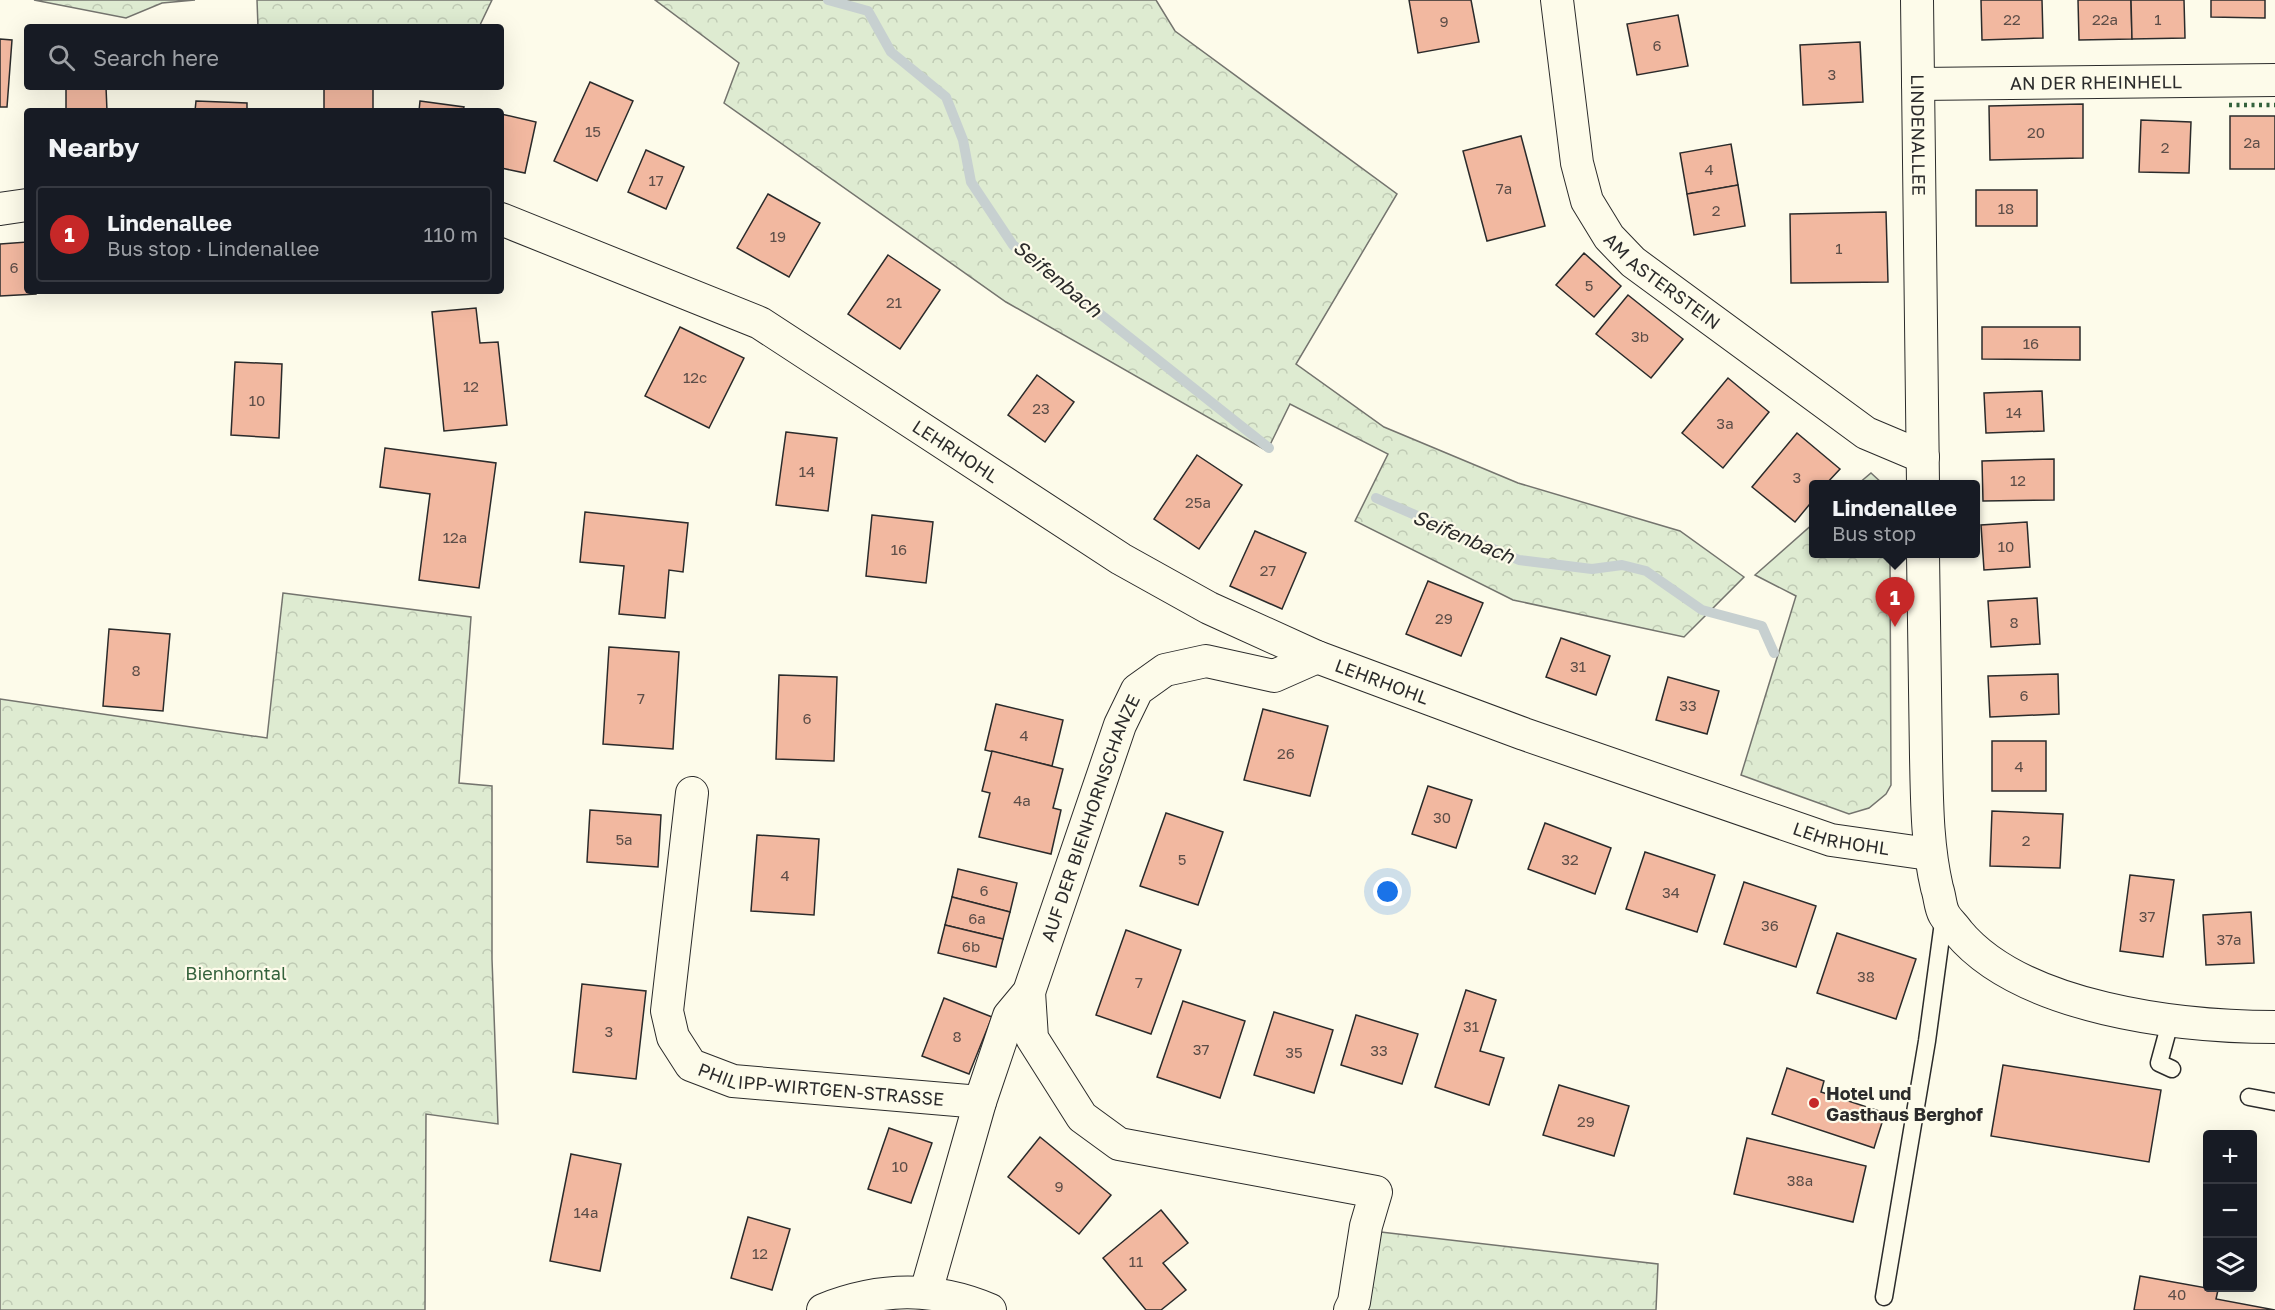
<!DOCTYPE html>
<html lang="en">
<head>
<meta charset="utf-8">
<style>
	body { margin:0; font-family:"Golos Text",sans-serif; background:#242831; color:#f1f3f6 }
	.controls { position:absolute; right:18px; bottom:18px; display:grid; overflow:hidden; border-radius:6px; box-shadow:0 6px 24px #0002 }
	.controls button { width:54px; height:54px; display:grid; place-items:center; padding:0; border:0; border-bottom:2px solid #363941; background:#171b24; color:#f1f3f6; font:30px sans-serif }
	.you { position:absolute; left:1388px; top:892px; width:21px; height:21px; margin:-15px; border:4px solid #fff; border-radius:50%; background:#1a73e8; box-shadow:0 0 0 9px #1a73e833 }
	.badge { display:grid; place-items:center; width:39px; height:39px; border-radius:50%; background:#c62828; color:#fff; font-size:20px; font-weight:700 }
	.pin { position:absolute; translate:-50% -50px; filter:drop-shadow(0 2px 3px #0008) }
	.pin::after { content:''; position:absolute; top:32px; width:21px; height:18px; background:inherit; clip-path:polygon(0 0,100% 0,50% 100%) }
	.popup { position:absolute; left:1809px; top:480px; width:171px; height:78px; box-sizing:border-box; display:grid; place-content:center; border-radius:6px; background:#171b24; filter:drop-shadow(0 2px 4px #0005); font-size:20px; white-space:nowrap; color:#9ea1a6 }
	.popup b { font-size:22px; color:#f1f3f6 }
	.popup::after { content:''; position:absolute; left:50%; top:100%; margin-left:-12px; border:12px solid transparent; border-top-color:#171b24 }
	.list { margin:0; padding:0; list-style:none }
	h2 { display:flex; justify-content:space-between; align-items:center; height:78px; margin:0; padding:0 24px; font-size:26px }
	h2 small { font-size:20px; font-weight:400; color:#9ea1a6 }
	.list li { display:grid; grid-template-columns:39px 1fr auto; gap:18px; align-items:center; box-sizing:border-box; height:96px; margin:0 12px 12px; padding:0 12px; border:2px solid #363941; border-radius:6px }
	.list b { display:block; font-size:22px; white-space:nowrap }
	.list p { margin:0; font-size:20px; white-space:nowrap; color:#9ea1a6 }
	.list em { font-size:20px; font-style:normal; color:#9ea1a6 }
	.icon { flex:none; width:33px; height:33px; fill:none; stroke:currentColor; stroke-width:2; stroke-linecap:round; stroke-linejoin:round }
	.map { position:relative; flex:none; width:2275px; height:1310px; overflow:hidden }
	.search { position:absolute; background:#171b24; box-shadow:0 6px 24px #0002; left:24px; top:24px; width:480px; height:66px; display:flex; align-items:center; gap:15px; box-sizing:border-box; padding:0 21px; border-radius:6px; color:#9ea1a6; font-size:22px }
	.panel { position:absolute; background:#171b24; box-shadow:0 6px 24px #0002; left:24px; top:108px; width:480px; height:186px; border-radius:6px }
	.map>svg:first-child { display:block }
	.forest { fill:url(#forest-crowns); stroke:#74746e; stroke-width:1.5 }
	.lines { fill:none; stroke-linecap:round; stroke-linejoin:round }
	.stream { stroke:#c7d0d0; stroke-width:10 }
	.building { fill:#f2b8a0; stroke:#2b2b2b; stroke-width:1.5 }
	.lane-casing { stroke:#2b2b2b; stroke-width:19 }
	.street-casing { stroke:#2b2b2b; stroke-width:34 }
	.lane { stroke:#fdfbea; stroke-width:16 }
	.street { stroke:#fdfbea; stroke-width:32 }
	.hedge { stroke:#34623c; stroke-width:4.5; stroke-dasharray:3 4.5; stroke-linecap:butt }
	.poi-dot { fill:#c62828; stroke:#fdfbea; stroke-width:2 }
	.labels { text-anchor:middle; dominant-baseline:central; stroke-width:4.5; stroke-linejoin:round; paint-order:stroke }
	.number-label { font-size:15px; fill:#5d4e48 }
	.street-label { font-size:18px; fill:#2b2b2b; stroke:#fdfbea }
	.park-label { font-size:18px; fill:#34623c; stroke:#fdfbea }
	.poi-label { font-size:18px; font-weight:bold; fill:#2b2b2b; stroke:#fdfbea; text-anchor:start }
	.water-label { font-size:20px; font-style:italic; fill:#2b2b2b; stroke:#fdfbea }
</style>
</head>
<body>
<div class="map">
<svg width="2275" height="1310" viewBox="0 0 2275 1310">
	<defs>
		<pattern id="forest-crowns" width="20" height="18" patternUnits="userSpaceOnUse" patternTransform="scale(1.5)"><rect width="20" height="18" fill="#deebd1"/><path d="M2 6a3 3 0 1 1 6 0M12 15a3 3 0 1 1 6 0" fill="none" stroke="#bfcab4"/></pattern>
	</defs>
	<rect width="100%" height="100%" fill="#fdfbea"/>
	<!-- forest -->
	<g class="forest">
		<polygon points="34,0 195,0 162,3 126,18"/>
		<polygon points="257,0 492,0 479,27 258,27"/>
		<polygon points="655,0 1156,0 1175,31 1397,194 1296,364 1384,427 1518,483 1680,531 1744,577 1684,637 1513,600 1355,521 1388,454 1290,404 1267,451 1006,302 724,103 739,63"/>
		<polygon points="1871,473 1883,484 1858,484"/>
		<polygon points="1814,523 1814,554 1890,554 1891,785 1886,794 1869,808 1849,814 1741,775 1796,596 1755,575"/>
		<polygon points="283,593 471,617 459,783 492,786 492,959 498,1124 426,1114 425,1310 0,1310 0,699 267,738"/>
		<polygon points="1372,1231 1658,1264 1656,1310 1367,1310"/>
	</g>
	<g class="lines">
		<!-- stream -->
		<g class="stream">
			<polyline points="828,0 868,11 891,52 946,97 963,140 971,182 1013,245 1269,448"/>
			<polyline points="1376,498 1519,560 1592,569 1622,565 1646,571 1702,610 1762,626 1774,653"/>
		</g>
	</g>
	<!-- building -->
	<g class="building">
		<polygon points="1409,0 1471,0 1479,42 1418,53"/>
		<polygon points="1981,0 2042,0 2043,38 1982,40"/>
		<polygon points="2078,0 2131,0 2132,39 2079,40"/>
		<polygon points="2131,0 2184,0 2185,38 2132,39"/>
		<polygon points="2211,0 2265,0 2265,18 2211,17"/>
		<polygon points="1678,15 1688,66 1637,75 1627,24"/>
		<polygon points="0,39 12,40 7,107 0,107"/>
		<polygon points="1860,42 1863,102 1803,105 1800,45"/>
		<polygon points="590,82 633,101 597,181 554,161"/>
		<polygon points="66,87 106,87 107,111 66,111"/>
		<rect x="324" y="87" width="49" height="24"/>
		<polygon points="196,101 247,103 247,111 195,111"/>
		<polygon points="420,101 464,107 463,111 419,111"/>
		<polygon points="2083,104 2083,158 1990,160 1989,106"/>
		<polygon points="501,114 536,122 525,173 501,168"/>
		<rect x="2230" y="116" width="45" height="53"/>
		<polygon points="2141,120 2191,122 2189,173 2139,172"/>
		<polygon points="1521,136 1545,226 1487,241 1463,151"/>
		<polygon points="1731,144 1738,185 1687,194 1680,153"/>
		<polygon points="646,150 684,167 666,209 628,192"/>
		<polygon points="1738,185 1745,226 1694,235 1687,194"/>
		<rect x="1976" y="190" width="61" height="36"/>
		<polygon points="768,194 820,223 789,277 737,248"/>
		<polygon points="1886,212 1888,282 1791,283 1790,214"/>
		<polygon points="27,242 27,291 36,291 36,294 0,296 0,244"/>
		<polygon points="1584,253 1621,286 1594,317 1556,285"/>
		<polygon points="888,255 940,290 900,349 848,314"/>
		<polygon points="1628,295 1683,339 1651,378 1596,334"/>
		<polygon points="476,308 480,343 498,342 507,425 444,431 432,312"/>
		<polygon points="680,327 744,358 709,428 645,396"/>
		<polygon points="1982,327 2080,327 2080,360 1982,359"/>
		<polygon points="235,362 282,364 279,438 231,435"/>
		<polygon points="1037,375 1074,402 1045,442 1008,415"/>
		<polygon points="1728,378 1769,412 1723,468 1682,433"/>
		<polygon points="2042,391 2044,431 1986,433 1984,393"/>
		<polygon points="786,432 837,438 828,511 776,505"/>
		<polygon points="1797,433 1840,469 1826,484 1814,484 1814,499 1795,522 1752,487"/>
		<polygon points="385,448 496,463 479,588 419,580 430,494 380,487"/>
		<polygon points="1197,455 1242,485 1199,549 1154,519"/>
		<polygon points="2054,459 2054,500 1983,501 1982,461"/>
		<polygon points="585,512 688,523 683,572 669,570 665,618 619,614 624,566 580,562"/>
		<polygon points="872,515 933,522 926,583 866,576"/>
		<polygon points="2027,522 2030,567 1984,570 1981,525"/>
		<polygon points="1255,531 1306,553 1282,609 1230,586"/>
		<polygon points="1428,581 1483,603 1461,656 1406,634"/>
		<polygon points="2037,598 2040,644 1991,647 1988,601"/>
		<polygon points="109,629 170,634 163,711 103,706"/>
		<polygon points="1561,638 1610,656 1596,695 1546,677"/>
		<polygon points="609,647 679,652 673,749 603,744"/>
		<polygon points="2058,674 2059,714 1990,717 1988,676"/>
		<polygon points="779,675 837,677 834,761 776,759"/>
		<polygon points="1668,677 1719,691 1707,734 1656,720"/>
		<polygon points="996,704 1063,720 1052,766 985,750"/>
		<polygon points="1263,709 1328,726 1310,796 1244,780"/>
		<rect x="1992" y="741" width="54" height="50"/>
		<polygon points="992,751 1063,769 1053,808 1061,810 1051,854 979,837 990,793 982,791"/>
		<polygon points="1428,786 1472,800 1456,848 1412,834"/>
		<polygon points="590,810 661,815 658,867 587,862"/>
		<polygon points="1992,811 2063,814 2060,868 1990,866"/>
		<polygon points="1166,813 1223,832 1198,905 1140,886"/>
		<polygon points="1545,823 1611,848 1595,894 1528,869"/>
		<polygon points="757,835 819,839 814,915 751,911"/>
		<polygon points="1645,852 1715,875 1697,932 1626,909"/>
		<polygon points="958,869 1017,883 1010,912 952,897"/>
		<polygon points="2130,875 2174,880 2163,957 2120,951"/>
		<polygon points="1744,882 1816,906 1796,967 1724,944"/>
		<polygon points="952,897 1010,912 1003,939 945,925"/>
		<polygon points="2251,912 2254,963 2206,965 2203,915"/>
		<polygon points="945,925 1003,939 996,967 938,953"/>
		<polygon points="1126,930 1181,950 1151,1034 1096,1015"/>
		<polygon points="1837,933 1916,959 1896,1019 1817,993"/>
		<polygon points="582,984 646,991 636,1079 573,1072"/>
		<polygon points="1466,990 1496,1000 1480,1051 1504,1058 1489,1105 1435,1087"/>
		<polygon points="944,998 992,1017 969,1074 922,1056"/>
		<polygon points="1183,1001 1245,1021 1220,1098 1157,1077"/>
		<polygon points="1274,1012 1333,1030 1314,1093 1254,1075"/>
		<polygon points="1356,1015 1418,1034 1402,1084 1341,1065"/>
		<polygon points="2003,1065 2161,1090 2149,1162 1991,1136"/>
		<polygon points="1787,1068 1824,1081 1821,1092 1885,1113 1874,1148 1772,1114"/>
		<polygon points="1559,1085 1629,1106 1614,1156 1543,1135"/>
		<polygon points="889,1128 932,1143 911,1203 868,1189"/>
		<polygon points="1040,1137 1111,1195 1079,1234 1008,1177"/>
		<polygon points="1747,1138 1866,1166 1853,1222 1734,1194"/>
		<polygon points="571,1154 621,1164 600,1271 550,1261"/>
		<polygon points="1161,1210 1188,1243 1163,1263 1186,1290 1161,1310 1146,1310 1103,1258"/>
		<polygon points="748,1217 790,1229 772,1290 731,1278"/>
		<polygon points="2140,1276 2218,1290 2216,1299 2275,1310 2134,1310"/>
	</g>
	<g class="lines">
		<!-- lane casing -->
		<g class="lane-casing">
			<g id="lane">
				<polyline points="2171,1019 2159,1063 2172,1069"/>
				<polyline points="2249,1097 2275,1102"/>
				<polyline points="1884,1297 1927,1041 1944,915"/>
			</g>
		</g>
		<!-- street casing -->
		<g class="street-casing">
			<g id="street">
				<path id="s1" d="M 1557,0 L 1577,163 L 1587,201 L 1609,237 L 1633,262 L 1866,433 L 1923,457"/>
				<path id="s2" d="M 1917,0 L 1923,484"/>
				<path id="s3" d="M 1918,84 L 2275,80"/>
				<polyline points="0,209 27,205"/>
				<path id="s4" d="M 501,219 L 760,323 L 1121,559 L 1209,608 L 1317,657 L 1524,734 L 1831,840 L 1929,854"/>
				<path d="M 1923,554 C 1924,622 1925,689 1926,757 C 1927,802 1927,845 1937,888 C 1940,896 1940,907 1944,914 C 1947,920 1954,926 1958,932 C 2022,1009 2180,1027 2275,1027"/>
				<path id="s5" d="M 692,793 L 667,1011 L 673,1037 L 691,1065 L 733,1081 L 980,1102"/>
				<polyline points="1029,992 1032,1038 1082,1117 1119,1144 1376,1192 1366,1226 1354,1302 1350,1310"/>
				<path id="s6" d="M 926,1292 L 980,1102 L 1009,1016 L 1029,992 L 1120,725 L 1137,690 L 1165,670 L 1206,661 L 1274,676 L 1317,657"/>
				<path d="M 823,1310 C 880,1287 934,1286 990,1310"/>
			</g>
		</g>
		<!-- lane -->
		<use href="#lane" class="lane"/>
		<!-- street -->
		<use href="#street" class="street"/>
		<!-- hedge -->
		<polyline class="hedge" points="2229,105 2275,105"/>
	</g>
	<!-- markers -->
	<circle class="poi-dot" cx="1814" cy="1103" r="6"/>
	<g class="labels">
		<!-- number labels -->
		<g class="number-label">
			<text x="2012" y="19">22</text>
			<text x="2105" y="19">22a</text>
			<text x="2158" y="19">1</text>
			<text x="1444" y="21">9</text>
			<text x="1657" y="45">6</text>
			<text x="1832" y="74">3</text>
			<text x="593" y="131">15</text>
			<text x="2036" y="132">20</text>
			<text x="2252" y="142">2a</text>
			<text x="2165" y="147">2</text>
			<text x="1709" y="169">4</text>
			<text x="656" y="180">17</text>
			<text x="1504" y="188">7a</text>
			<text x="2006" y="208">18</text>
			<text x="1716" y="210">2</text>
			<text x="778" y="236">19</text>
			<text x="1839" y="248">1</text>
			<text x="14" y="267">6</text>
			<text x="1589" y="285">5</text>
			<text x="894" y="302">21</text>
			<text x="1640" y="336">3b</text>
			<text x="2031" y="343">16</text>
			<text x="695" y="377">12c</text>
			<text x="471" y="386">12</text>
			<text x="257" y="400">10</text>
			<text x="1041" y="408">23</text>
			<text x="2014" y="412">14</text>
			<text x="1725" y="423">3a</text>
			<text x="807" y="471">14</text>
			<text x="1797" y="477">3</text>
			<text x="2018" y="480">12</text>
			<text x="1198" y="502">25a</text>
			<text x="455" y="537">12a</text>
			<text x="2006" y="546">10</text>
			<text x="899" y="549">16</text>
			<text x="1268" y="570">27</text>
			<text x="1444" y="618">29</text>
			<text x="2014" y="622">8</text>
			<text x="1578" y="666">31</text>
			<text x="136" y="670">8</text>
			<text x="2024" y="695">6</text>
			<text x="641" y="698">7</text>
			<text x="1688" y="705">33</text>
			<text x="807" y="718">6</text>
			<text x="1024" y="735">4</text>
			<text x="1286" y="753">26</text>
			<text x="2019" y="766">4</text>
			<text x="1022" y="800">4a</text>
			<text x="1442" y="817">30</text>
			<text x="624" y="839">5a</text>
			<text x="2026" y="840">2</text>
			<text x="1182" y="859">5</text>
			<text x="1570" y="859">32</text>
			<text x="785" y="875">4</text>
			<text x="984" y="890">6</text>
			<text x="1671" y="892">34</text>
			<text x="2147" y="916">37</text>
			<text x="977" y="918">6a</text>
			<text x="1770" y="925">36</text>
			<text x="2229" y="939">37a</text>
			<text x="971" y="946">6b</text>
			<text x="1866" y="976">38</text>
			<text x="1139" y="982">7</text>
			<text x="1471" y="1026">31</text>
			<text x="609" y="1031">3</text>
			<text x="957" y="1036">8</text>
			<text x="1201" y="1049">37</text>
			<text x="1379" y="1050">33</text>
			<text x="1294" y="1052">35</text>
			<text x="1586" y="1121">29</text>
			<text x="900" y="1166">10</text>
			<text x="1800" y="1180">38a</text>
			<text x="1059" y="1186">9</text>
			<text x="586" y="1212">14a</text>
			<text x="760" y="1253">12</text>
			<text x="1136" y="1261">11</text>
			<text x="2177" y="1294">40</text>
		</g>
		<!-- street labels -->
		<g class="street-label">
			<text stroke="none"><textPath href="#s3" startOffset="178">AN DER RHEINHELL</textPath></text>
			<text stroke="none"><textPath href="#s2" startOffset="135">LINDENALLEE</textPath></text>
			<text stroke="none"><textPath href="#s1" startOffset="315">AM ASTERSTEIN</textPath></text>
			<text stroke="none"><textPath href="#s4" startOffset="513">LEHRHOHL</textPath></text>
			<text stroke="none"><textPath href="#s4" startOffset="999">LEHRHOHL</textPath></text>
			<text stroke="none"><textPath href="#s6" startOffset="504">AUF DER BIENHORNSCHANZE</textPath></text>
			<text stroke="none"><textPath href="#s4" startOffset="1485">LEHRHOHL</textPath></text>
			<text stroke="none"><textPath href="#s5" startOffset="412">PHILIPP-WIRTGEN-STRASSE</textPath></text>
		</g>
		<!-- park labels -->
		<g class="park-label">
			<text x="236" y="973">Bienhorntal</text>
		</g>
		<!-- poi labels -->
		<g class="poi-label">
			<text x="1826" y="1093">Hotel und<tspan x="1826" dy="21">Gasthaus Berghof</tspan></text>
		</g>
		<!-- water labels -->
		<g class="water-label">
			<text transform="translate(1058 278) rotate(40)">Seifenbach</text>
			<text transform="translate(1464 536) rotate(23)">Seifenbach</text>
		</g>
	</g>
</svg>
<div class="controls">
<button>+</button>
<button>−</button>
<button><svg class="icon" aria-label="layers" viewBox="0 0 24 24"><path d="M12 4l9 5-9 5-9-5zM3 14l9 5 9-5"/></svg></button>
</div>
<div class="you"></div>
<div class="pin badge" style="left:1895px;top:627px">1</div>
<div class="popup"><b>Lindenallee</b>Bus stop</div>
<div class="search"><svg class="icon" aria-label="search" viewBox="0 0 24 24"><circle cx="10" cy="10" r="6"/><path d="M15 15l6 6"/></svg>Search here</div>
<section class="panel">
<h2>Nearby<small></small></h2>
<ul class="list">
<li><span class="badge">1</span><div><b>Lindenallee</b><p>Bus stop · Lindenallee</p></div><em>110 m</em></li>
</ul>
</section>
</div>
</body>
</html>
